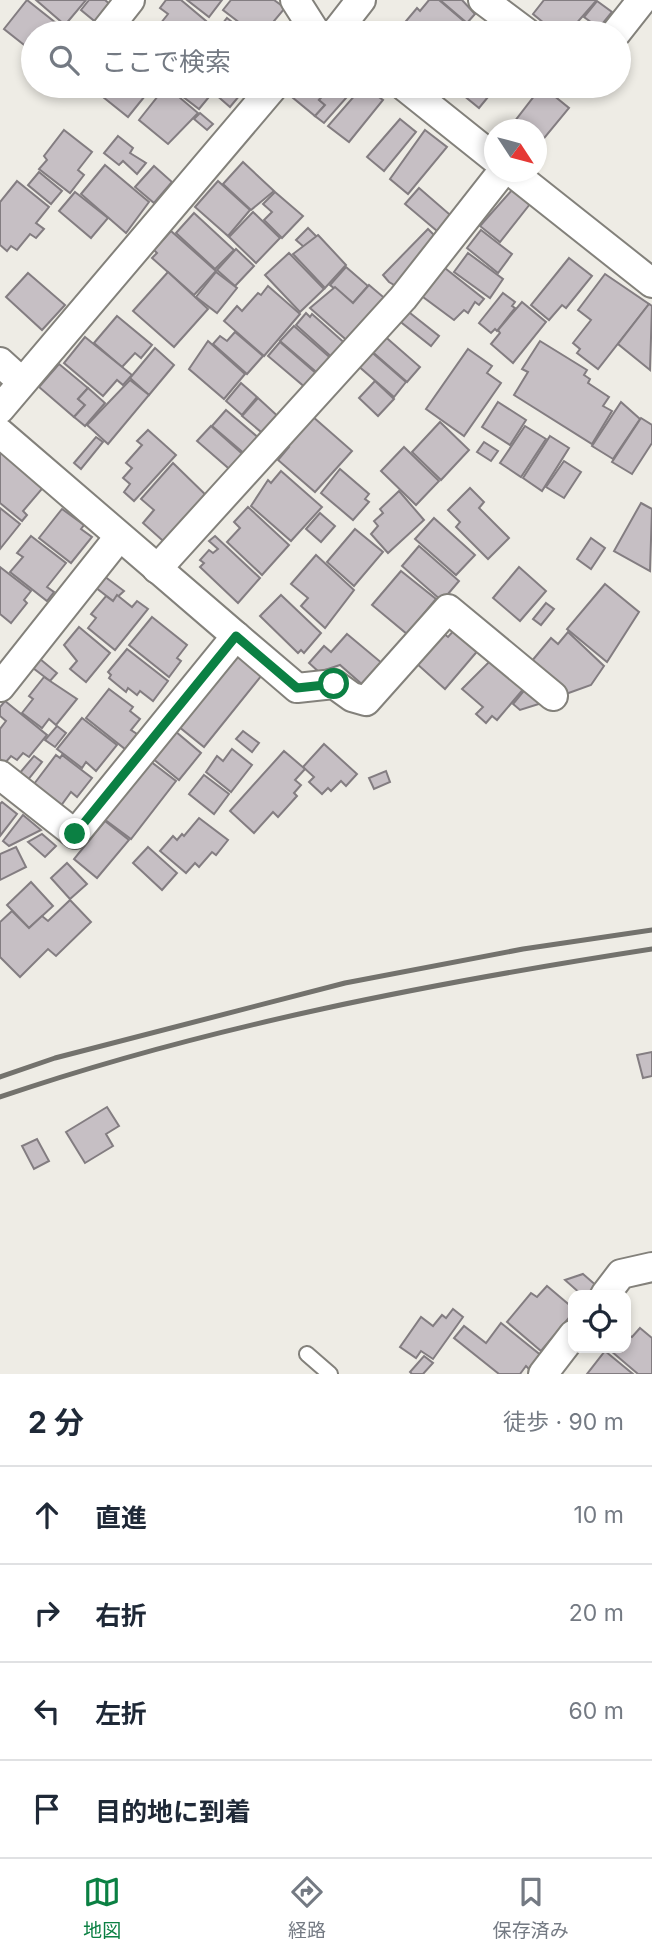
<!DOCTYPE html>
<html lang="ja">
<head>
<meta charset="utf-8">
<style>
	body { margin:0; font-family:Inter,"Noto Sans JP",sans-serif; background:#f6f6f7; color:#1f2937 }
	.controls { position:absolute; right:21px; bottom:21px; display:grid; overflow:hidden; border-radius:14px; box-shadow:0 4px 10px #0003 }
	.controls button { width:63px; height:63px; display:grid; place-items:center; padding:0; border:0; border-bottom:2px solid #e0e1e3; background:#fff; color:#1f2937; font:35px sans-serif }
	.compass { position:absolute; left:484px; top:119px; width:63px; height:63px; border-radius:50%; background:#fff; box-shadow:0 4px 10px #0003; rotate:126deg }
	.stop { position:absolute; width:21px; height:21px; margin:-16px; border:5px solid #0b8043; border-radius:50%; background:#fff }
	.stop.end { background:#0b8043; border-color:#fff; box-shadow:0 2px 7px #0008 }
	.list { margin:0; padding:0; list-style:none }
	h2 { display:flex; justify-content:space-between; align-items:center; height:91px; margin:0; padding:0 28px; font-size:30px }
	h2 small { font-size:23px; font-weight:400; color:#747a83 }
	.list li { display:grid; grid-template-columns:46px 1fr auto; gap:21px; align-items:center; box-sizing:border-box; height:98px; padding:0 28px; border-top:2px solid #e0e1e3 }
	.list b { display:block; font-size:26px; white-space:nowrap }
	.list em { font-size:23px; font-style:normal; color:#747a83 }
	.icon { flex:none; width:38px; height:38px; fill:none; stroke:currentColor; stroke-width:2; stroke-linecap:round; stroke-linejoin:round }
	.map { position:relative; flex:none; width:652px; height:1374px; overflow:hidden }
	.search { position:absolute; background:#fff; box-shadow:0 4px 10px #0003; left:21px; right:21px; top:21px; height:77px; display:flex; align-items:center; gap:18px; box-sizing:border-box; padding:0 24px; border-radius:38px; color:#747a83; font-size:26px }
	.sheet { height:483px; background:#fff }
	nav { display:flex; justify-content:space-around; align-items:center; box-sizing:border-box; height:98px; border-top:2px solid #e0e1e3; background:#fff; font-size:19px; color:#747a83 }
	nav a { display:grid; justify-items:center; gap:4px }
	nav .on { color:#0b8043 }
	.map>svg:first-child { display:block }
	.building { fill:#c6bfc4; stroke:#837d81; stroke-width:2 }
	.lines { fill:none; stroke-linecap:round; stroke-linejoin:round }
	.service-casing { stroke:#83817b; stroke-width:18 }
	.minor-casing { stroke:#83817b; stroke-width:32 }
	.service { stroke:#fff; stroke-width:14 }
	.minor { stroke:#fff; stroke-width:28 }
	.rail { stroke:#73726d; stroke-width:5 }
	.route { stroke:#0b8043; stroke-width:9 }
</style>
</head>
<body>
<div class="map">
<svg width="652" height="1374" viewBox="0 0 652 1374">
	<rect width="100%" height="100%" fill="#eeece5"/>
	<!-- building -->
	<g class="building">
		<polygon points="27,0 66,31 33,33 33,52 4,29"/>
		<polygon points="36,0 86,0 65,25"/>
		<polygon points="89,0 105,0 112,6 98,24 81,10"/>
		<polygon points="166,0 181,0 206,21 196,33 153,33 168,14 160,8"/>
		<polygon points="187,0 222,0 209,17"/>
		<polygon points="231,0 274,0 285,8 264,33 253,33 223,10"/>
		<polygon points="429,0 439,0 466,23 457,33 396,33 417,8 420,11"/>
		<polygon points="440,0 462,0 475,14 467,23"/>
		<polygon points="544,0 595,0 596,1 568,33 556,33 533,14"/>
		<polygon points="597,1 612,12 599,28 584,17"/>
		<polygon points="227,18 246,33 215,33"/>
		<polygon points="97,86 153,86 128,117 98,93"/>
		<polygon points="166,86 198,113 168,144 139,120"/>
		<polygon points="169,86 218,86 199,109"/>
		<polygon points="222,86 241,86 245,89 230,107 215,94"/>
		<polygon points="301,86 319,86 326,92 319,100 325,105 315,116 292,97"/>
		<polygon points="319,86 353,86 354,89 324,123 315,116 325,105 319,100 326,92"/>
		<polygon points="363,86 383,100 349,142 328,126"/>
		<polygon points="452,86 497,86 479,108"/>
		<polygon points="542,86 569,108 536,148 536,130 508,130"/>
		<polygon points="200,113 213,124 207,130 194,119"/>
		<polygon points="400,119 416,132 384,171 367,157"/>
		<polygon points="64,130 92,152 78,170 84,175 70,193 39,169 47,160 44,156"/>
		<polygon points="425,130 447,147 408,194 390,179"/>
		<polygon points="118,136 133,148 130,153 146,163 137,174 123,161 119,165 104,153"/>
		<polygon points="243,162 274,191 251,210 223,184"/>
		<polygon points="105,165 149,202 126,233 81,194"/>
		<polygon points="154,166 172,182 154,203 135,187"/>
		<polygon points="39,172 62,191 51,204 28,185"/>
		<polygon points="17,181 49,207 36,223 44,229 36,238 30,234 17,250 11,246 7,251 0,245 0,202"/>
		<polygon points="218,181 250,210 228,236 195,207"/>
		<polygon points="419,188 456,220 443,236 405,204"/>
		<polygon points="512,190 530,204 500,242 480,226"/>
		<polygon points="75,192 108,218 91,238 59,211"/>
		<polygon points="275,192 303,216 282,238 264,220 272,212 263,204"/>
		<polygon points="253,212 280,238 256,263 229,237"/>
		<polygon points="194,213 234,250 215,269 176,233"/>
		<polygon points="308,228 317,237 305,248 296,240"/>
		<polygon points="428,229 438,239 401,289 389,282 383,275"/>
		<polygon points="481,230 512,254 498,273 467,248"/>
		<polygon points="171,231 216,271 194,295 152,258 157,253 154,250"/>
		<polygon points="318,235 346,265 325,288 293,254"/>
		<polygon points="236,249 254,266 235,286 217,270"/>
		<polygon points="289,253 324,289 300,312 265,275"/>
		<polygon points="468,253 503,279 490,298 454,272"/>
		<polygon points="569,258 592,276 566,308 562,305 549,320 531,305"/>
		<polygon points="441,265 484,299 479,305 475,302 468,313 464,310 454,320 419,294"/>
		<polygon points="346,267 368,286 353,303 330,285"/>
		<polygon points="168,272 208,309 174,347 133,311"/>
		<polygon points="216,272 237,288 217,313 196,297"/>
		<polygon points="28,273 65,305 42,330 6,297"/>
		<polygon points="605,274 649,304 598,369 577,353 580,349 573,343 591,320 578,310"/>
		<polygon points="369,285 388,301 351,344 310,308 335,287 353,303"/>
		<polygon points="268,286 300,314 264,356 224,321 237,306 242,311 258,293 261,295"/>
		<polygon points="503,293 515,302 512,306 515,308 497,331 495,329 491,333 479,323"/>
		<polygon points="522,302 546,322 513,363 491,344 500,333 498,330"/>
		<polygon points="649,304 652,306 650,370 618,344"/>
		<polygon points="405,309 439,336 431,346 397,319"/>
		<polygon points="306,313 310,317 312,314 348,346 335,360 296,325"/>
		<polygon points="117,316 152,345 141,358 135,353 122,367 94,343"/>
		<polygon points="294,326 334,361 321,376 280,341"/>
		<polygon points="235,332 263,356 247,374 213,344 220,336 227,341"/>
		<polygon points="381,333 420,367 407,382 368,348"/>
		<polygon points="85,337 132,375 123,385 117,380 103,396 64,363"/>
		<polygon points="208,341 245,374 224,399 189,369"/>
		<polygon points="540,341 587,370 584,375 590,379 588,383 609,397 603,406 612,411 592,444 514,395 528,372 522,369"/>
		<polygon points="280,342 318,375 306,388 268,356"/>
		<polygon points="155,348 174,365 149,395 130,378"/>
		<polygon points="368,349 406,382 394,397 356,364"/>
		<polygon points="468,349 492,366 487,373 501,383 464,436 426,409"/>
		<polygon points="59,364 88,388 78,399 85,405 74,417 39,387"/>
		<polygon points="130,380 149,395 108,444 87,425"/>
		<polygon points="375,381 394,399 378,416 359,398"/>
		<polygon points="241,383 257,397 242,415 226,401"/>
		<polygon points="88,388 105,403 85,426 74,417 85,405 78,399"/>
		<polygon points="258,398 282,420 267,437 242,416"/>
		<polygon points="498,402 526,420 510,445 482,427"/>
		<polygon points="621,402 640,419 613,459 592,446"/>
		<polygon points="226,410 260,439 246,455 212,426"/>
		<polygon points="312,416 352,451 315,492 278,460 289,447 286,445"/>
		<polygon points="641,418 652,425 652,443 632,474 612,462"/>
		<polygon points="440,422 469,450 441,480 412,452"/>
		<polygon points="211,426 247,458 234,473 197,441"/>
		<polygon points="525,426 546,439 521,477 500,463"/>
		<polygon points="148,430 176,455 134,501 124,492 130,484 123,478 132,468 126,463 142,445 137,441"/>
		<polygon points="550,436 569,448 542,491 523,478"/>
		<polygon points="96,437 103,442 81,469 74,463"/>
		<polygon points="484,442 498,451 491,461 477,452"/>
		<polygon points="404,447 439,481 416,505 381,471"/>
		<polygon points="0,449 47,483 23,511 27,515 22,521 0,503"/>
		<polygon points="564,461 581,472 564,498 546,487"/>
		<polygon points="173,463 211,500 177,538 162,540 143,523 154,510 141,499"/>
		<polygon points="340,469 369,494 365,499 369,502 353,520 321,493"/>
		<polygon points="281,471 322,507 291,541 251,506 268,480 271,483"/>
		<polygon points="470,488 484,502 479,508 509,538 488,559 456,527 460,522 448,510"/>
		<polygon points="399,491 424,520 388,553 371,534 378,526 374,521 383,513 380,509"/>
		<polygon points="641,503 652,509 650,571 614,551"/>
		<polygon points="248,507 289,545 262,575 227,542 240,528 234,522"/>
		<polygon points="0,508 20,524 0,549"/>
		<polygon points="62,509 84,525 81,529 92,537 71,563 39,538"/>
		<polygon points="320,513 335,526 321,542 306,529"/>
		<polygon points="434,518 475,555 456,575 415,539"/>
		<polygon points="355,529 383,552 354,586 327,562"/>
		<polygon points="31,536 66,563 47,587 54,592 47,601 10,572 23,557 17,553"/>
		<polygon points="215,536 260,578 238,603 200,567 204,563 200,560 209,550 213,553 218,549 209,541"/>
		<polygon points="591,538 605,548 591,569 577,559"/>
		<polygon points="419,546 459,581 442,601 402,566"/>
		<polygon points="316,555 354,590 325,628 301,606 308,598 291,584"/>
		<polygon points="0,567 31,591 24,600 27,603 11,623 0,614"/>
		<polygon points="519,567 546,591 520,621 493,598"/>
		<polygon points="401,571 436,599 407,634 372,605"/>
		<polygon points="104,576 124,591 113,601 95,587"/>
		<polygon points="605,584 639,612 607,662 567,629"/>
		<polygon points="117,595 132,607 137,601 148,609 115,650 88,628 96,618 91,614 106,596 113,601"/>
		<polygon points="281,595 321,633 304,653 301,650 298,653 260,616"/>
		<polygon points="546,603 554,609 541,625 533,619"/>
		<polygon points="152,617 187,645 177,658 181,661 169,677 129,645"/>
		<polygon points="79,627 110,653 86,682 70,669 77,661 64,645"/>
		<polygon points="457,627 480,648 445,689 416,663 443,633 448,637"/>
		<polygon points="568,632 604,666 591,685 563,695 531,662 551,638 558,644"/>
		<polygon points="347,634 383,664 364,686 340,665 319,672 309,663 324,646 331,652"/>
		<polygon points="127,649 168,681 153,701 140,691 137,695 128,688 126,692 109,678 111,675 108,672"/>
		<polygon points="236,655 262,675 204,747 178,726"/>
		<polygon points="493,658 526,686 497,720 492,716 486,723 476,714 483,707 462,689"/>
		<polygon points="40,659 57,673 50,681 33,668"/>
		<polygon points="44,677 77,699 56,725 49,719 42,728 22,713 33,699 29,696"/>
		<polygon points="527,687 545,702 520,710 513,704"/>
		<polygon points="109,689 133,707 130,711 140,719 131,730 137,734 125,749 86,718"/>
		<polygon points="5,701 47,735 29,757 23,753 17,760 11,756 5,763 0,759 0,729 6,721 0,716 0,707"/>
		<polygon points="82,718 117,745 96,771 86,762 82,768 57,749"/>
		<polygon points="57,726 66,733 55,747 45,740"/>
		<polygon points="175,731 201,753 179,780 152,758"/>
		<polygon points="243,731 259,743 252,752 236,739"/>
		<polygon points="324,744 357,774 346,786 341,781 331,791 328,788 322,794 309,782 314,777 303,767"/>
		<polygon points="232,749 252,765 231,792 206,772 217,756 223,761"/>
		<polygon points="284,751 305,769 295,780 301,785 294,793 297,796 278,817 273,812 254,833 230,811"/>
		<polygon points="56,755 60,758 62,755 92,778 77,797 71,792 60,807 34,784"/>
		<polygon points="34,756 42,762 27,781 19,774"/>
		<polygon points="150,761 176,781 131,839 104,819"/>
		<polygon points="386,771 390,782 374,789 369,778"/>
		<polygon points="204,775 229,794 214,814 189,794"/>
		<polygon points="2,802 17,814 0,836 0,804"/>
		<polygon points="23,815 41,830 9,846 3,841"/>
		<polygon points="199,818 228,840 216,855 212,852 199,867 195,863 186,873 160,851 173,836 177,840 182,834 184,836"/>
		<polygon points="105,821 129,840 97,878 74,859"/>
		<polygon points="42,834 56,846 45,857 28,842"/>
		<polygon points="16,847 26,867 0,880 0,854"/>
		<polygon points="148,847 177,873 162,890 133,863"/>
		<polygon points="67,863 87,884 70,899 51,878"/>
		<polygon points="31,882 53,906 29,928 7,905"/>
		<polygon points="70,900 91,922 56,956 48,949 20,977 0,957 0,922 12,911 29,928 42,916 48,921"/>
		<polygon points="652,1052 652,1076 643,1078 637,1055"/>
		<polygon points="107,1107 119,1126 106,1134 113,1146 85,1163 66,1132"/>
		<polygon points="37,1139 49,1161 34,1169 22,1146"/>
		<polygon points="583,1274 598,1287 591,1295 582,1295 565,1280"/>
		<polygon points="547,1286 573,1308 573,1313 541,1351 507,1322 531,1293 537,1297"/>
		<polygon points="453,1309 463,1317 433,1359 421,1351 416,1358 400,1347 421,1317 433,1326 442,1315 446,1318"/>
		<polygon points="501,1323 543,1357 531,1371 526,1366 520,1374 499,1374 454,1338 464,1326 486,1343"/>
		<polygon points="640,1328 652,1338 652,1374 638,1374 611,1351 614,1348 626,1348 626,1334 632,1337"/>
		<polygon points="605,1351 633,1374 587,1374"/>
		<polygon points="424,1356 433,1363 423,1374 412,1374 410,1372"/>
	</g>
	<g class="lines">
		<!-- service casing -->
		<g class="service-casing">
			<polyline id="service" points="307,1354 330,1374"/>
		</g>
		<!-- minor casing -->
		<g class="minor-casing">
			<g id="minor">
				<polyline points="295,0 316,33"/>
				<polyline points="483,0 527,33"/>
				<polyline points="336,32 361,0"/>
				<polyline points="104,33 130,0"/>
				<polyline points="616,33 642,0"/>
				<polyline points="404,86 494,158"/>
				<polyline points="512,172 652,283"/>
				<polyline points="0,362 22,382"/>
				<polyline points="0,409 274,86"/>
				<polyline points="0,433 236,636 75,834 0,775"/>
				<polyline points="157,569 403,298 502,172"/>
				<polyline points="236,636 297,688 334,684 352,697 366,701 448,609 553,696"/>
				<polyline points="0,687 119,537"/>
				<polyline points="605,1295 621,1274 652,1267"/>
				<polyline points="543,1374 573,1335"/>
			</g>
		</g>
		<!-- service -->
		<use href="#service" class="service"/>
		<!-- minor -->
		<use href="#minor" class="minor"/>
		<!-- rail -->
		<g class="rail">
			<polyline points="0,1077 55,1058 345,983 523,949 652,930"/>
			<path d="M 0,1097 C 211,1025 433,983 652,949"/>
		</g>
	</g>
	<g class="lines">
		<!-- route -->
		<polyline class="route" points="75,834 236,636 297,688 334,684"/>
	</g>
</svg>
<div class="controls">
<button><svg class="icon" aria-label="locate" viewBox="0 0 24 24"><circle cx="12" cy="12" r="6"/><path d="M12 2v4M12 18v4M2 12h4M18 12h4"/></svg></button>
</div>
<svg class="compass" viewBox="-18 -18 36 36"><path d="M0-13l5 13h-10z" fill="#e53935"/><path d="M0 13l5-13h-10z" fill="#747a83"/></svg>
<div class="stop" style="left:334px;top:684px"></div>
<div class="stop end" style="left:75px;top:834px"></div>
<div class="search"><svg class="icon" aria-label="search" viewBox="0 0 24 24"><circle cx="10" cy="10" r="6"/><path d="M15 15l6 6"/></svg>ここで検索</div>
</div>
<section class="sheet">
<h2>2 分<small>徒歩 · 90 m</small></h2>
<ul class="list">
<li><svg class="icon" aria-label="ahead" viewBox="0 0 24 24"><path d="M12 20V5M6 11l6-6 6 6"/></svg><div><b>直進</b></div><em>10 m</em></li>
<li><svg class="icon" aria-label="right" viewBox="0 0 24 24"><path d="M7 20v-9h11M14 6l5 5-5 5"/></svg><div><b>右折</b></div><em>20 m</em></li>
<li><svg class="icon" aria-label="left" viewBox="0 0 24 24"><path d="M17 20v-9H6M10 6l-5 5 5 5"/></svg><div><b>左折</b></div><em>60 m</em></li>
<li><svg class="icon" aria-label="arrive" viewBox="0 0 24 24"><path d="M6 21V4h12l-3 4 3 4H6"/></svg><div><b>目的地に到着</b></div></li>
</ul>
</section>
<nav>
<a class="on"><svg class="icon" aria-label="map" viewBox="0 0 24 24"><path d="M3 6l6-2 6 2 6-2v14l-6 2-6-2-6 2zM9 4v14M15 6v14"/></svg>地図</a>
<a><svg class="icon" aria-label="directions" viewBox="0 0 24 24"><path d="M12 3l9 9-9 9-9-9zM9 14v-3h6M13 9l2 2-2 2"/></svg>経路</a>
<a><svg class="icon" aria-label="saved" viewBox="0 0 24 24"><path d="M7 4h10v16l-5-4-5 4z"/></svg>保存済み</a>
</nav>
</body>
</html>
